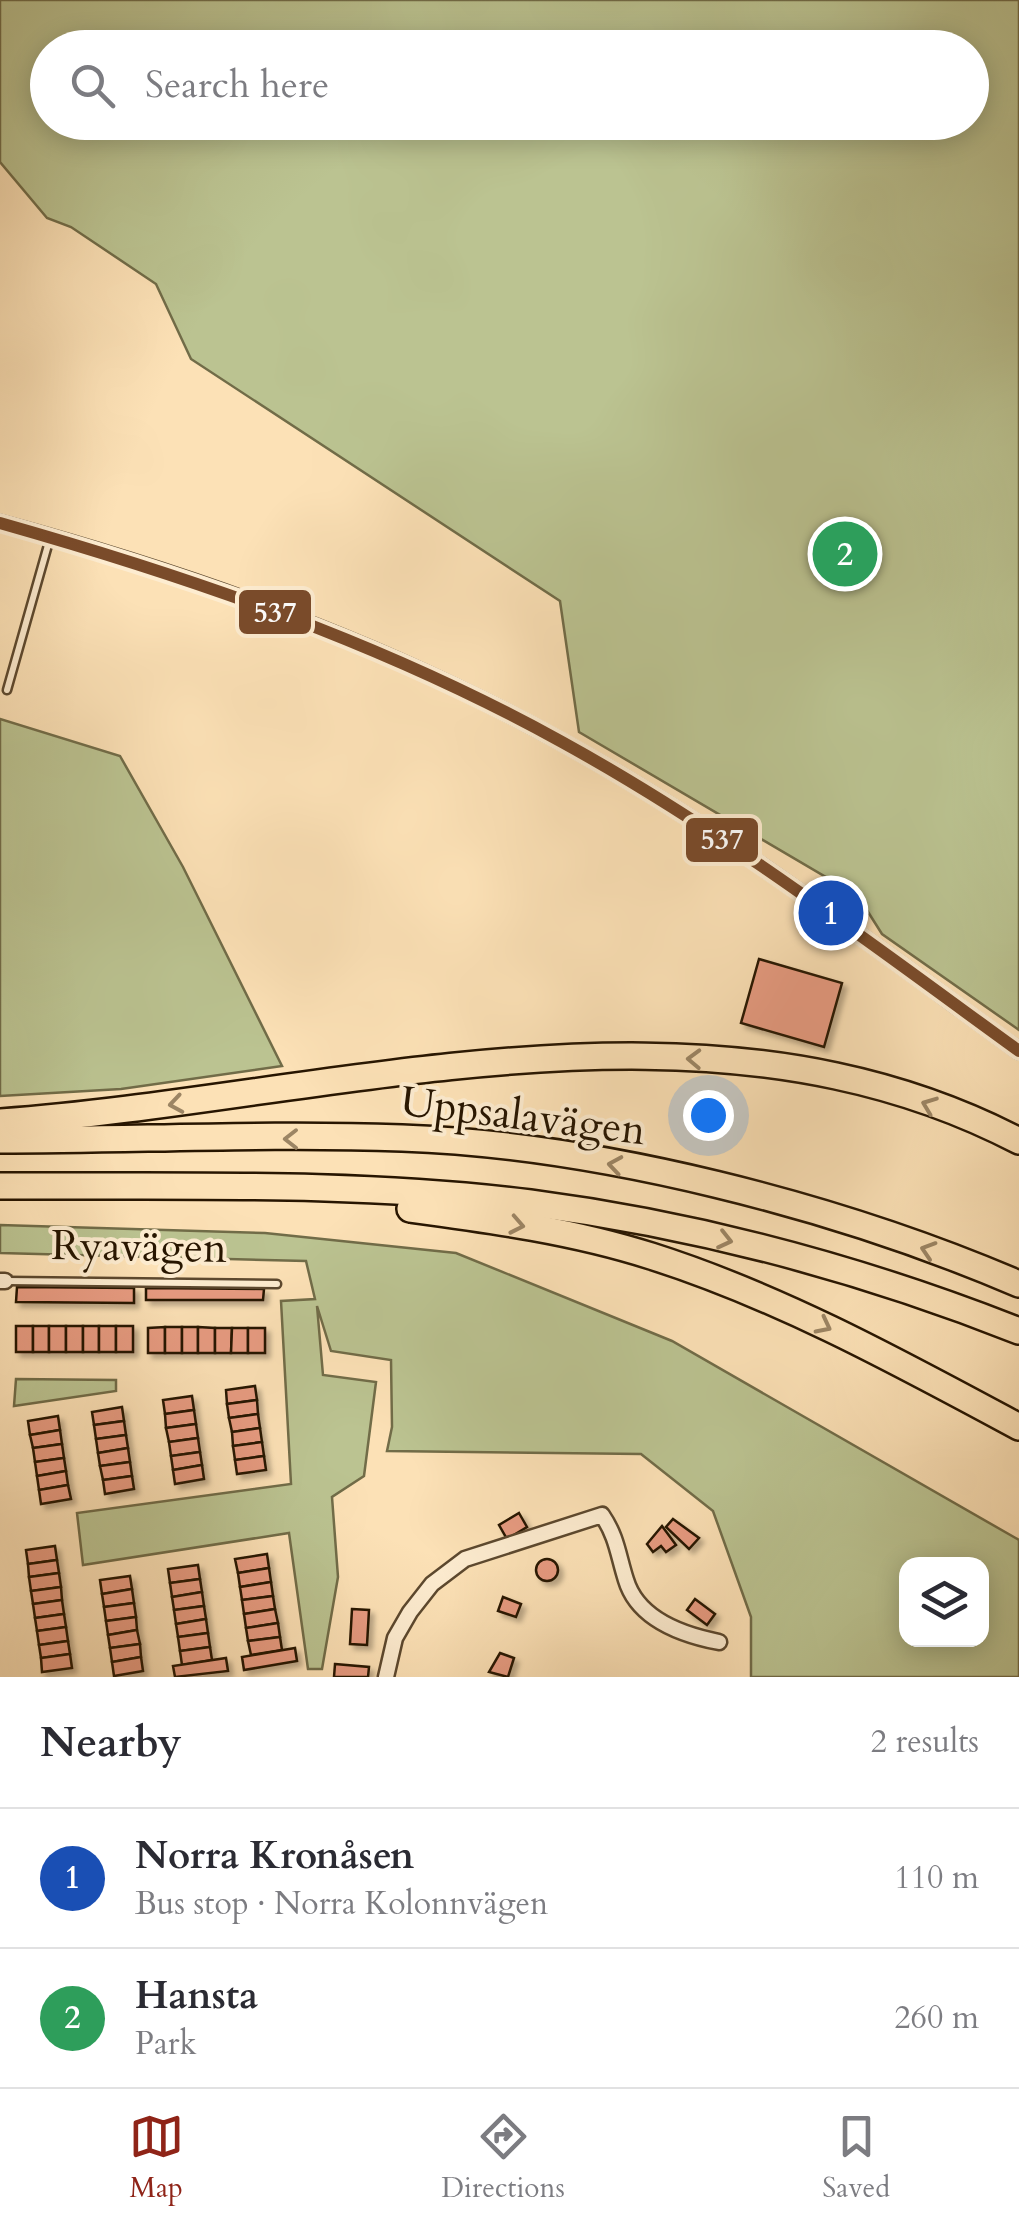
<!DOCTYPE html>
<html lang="en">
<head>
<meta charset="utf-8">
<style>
	body { margin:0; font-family:Cardo,serif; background:#f7f7f7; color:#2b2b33 }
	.controls { position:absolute; right:30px; bottom:30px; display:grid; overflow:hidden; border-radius:20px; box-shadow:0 5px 25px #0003 }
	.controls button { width:90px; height:90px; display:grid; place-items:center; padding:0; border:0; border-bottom:2px solid #e1e1e2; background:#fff; color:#2b2b33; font:50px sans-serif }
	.you { position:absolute; left:708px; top:1115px; width:35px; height:35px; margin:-25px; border:8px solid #fff; border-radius:50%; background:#1a73e8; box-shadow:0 0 0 15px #1a73e833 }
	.badge { display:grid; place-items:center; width:65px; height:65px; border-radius:50%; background:#8f2418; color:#fff; font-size:32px; font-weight:700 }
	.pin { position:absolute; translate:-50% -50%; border:5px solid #fff; box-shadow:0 2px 10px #0006 }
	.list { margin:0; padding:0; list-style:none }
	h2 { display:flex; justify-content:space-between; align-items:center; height:130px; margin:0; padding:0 40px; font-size:42px }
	h2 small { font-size:32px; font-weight:400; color:#7c7c81 }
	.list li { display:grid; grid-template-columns:65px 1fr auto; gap:30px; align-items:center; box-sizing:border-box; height:140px; padding:0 40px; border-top:2px solid #e1e1e2 }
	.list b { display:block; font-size:38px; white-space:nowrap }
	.list p { margin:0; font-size:32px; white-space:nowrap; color:#7c7c81 }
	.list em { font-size:32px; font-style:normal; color:#7c7c81 }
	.icon { flex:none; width:55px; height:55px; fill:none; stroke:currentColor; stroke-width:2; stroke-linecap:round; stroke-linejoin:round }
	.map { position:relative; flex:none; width:1019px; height:1677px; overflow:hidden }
	.search { position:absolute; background:#fff; box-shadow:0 5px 25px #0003; left:30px; right:30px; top:30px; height:110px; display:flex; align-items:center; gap:25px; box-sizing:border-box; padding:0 35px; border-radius:55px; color:#7c7c81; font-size:38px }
	.sheet { height:410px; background:#fff }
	nav { display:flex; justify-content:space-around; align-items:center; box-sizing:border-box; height:140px; border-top:2px solid #e1e1e2; background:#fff; font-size:28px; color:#7c7c81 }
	nav a { display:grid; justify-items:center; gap:5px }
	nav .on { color:#8f2418 }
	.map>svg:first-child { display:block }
	.green { fill:#bbc391; stroke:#716c48; stroke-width:2.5; fill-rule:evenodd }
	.building { fill:#e79b81; stroke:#271500; stroke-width:2.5; filter:url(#shadow) }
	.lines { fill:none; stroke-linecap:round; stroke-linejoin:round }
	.service-casing { stroke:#5c482e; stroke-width:11 }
	.minor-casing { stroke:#5c482e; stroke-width:19 }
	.motorway-casing { stroke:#271500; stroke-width:30 }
	.service { stroke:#fdecd0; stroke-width:6 }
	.minor { stroke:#fdecd0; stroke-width:14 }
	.motorway { stroke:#fce1b6; stroke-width:25 }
	.bus-1-casing { stroke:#fdecd0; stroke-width:20 }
	.bus-1 { stroke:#7a4b2a; stroke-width:12 }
	.oneway { stroke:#9c8564 }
	.labels { text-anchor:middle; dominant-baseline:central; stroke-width:8; stroke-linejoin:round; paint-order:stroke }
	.street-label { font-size:42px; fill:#271500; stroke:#fdecd0 }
	.line-badge { stroke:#fdecd0; stroke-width:4 }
	.badge-label { font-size:28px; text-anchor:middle; font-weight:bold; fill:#fff }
</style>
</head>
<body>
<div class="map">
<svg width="1019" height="1677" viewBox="0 0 1019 1677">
	<defs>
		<filter id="shadow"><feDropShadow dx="4.5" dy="4.5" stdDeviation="2.5" flood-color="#0004"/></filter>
	</defs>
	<rect width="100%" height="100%" fill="#fce1b6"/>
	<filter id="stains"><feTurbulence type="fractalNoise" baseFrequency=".002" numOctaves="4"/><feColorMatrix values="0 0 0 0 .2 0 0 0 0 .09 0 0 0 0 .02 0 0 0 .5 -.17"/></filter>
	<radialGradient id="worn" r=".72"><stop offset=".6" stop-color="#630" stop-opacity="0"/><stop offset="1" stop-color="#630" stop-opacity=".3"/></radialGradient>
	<!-- green -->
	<g class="green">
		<path d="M 0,0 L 1019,0 L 1019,1030 L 882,934 L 858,896 L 579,732 L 560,601 L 191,359 L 156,284 L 71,227 L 47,218 L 0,162 ZM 48,48 L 972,48 L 972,122 L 48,122 Z"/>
		<polygon points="0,719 120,756 183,867 282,1066 121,1089 0,1096"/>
		<path d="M 0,1225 L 265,1233 L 456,1253 L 672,1341 L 1019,1540 L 1019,1677 L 751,1677 L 751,1617 L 713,1511 L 641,1454 L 387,1451 L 392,1427 L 391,1360 L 331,1351 L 317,1306 L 323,1375 L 376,1382 L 364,1476 L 332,1497 L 338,1577 L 322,1669 L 308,1669 L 289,1533 L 83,1565 L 77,1513 L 291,1484 L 281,1301 L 315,1299 L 306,1261 L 0,1253 ZM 906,1564 L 982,1564 L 982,1640 L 906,1640 Z"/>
		<polygon points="16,1379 116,1380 116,1391 14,1406"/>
	</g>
	<!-- building -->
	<g class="building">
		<polygon points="759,959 842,983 824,1047 741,1023"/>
		<polygon points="17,1287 134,1288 134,1303 16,1302"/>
		<polygon points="146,1288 264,1289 263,1300 146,1300"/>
		<rect x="16" y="1326" width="17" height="26"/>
		<rect x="33" y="1326" width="16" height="26"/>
		<rect x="49" y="1326" width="17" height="26"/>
		<rect x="66" y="1326" width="17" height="26"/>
		<rect x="83" y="1326" width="16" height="26"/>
		<rect x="99" y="1326" width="17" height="26"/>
		<rect x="116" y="1326" width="17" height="26"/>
		<polygon points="165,1327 165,1353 148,1353 148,1328"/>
		<rect x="165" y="1327" width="17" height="26"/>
		<rect x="182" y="1327" width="16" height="26"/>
		<polygon points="198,1327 215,1328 215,1353 198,1353"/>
		<polygon points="215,1328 232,1328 231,1353 215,1353"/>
		<polygon points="232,1328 248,1328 248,1353 231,1353"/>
		<rect x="248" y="1328" width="17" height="25"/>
		<polygon points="255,1386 257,1400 227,1404 226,1390"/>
		<polygon points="192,1396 194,1410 165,1414 163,1400"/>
		<polygon points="257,1400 258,1414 229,1418 227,1404"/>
		<polygon points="122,1407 124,1421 94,1425 92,1412"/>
		<polygon points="194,1410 196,1424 166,1428 165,1414"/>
		<polygon points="258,1414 260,1428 232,1432 229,1418"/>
		<polygon points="58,1416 60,1430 30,1435 28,1421"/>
		<polygon points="124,1421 126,1435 96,1439 94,1425"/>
		<polygon points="196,1424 198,1438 169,1442 166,1428"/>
		<polygon points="260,1428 262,1442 233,1446 232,1432"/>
		<polygon points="60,1430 62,1444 33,1448 30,1435"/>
		<polygon points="126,1435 128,1448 98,1453 96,1439"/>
		<polygon points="198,1438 200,1452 171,1456 169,1442"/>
		<polygon points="262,1442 264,1456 235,1460 233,1446"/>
		<polygon points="62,1444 64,1458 35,1462 33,1448"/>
		<polygon points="128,1448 130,1462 100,1466 98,1453"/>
		<polygon points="200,1452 202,1465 173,1470 171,1456"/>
		<polygon points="264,1456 266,1470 237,1474 235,1460"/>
		<polygon points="64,1458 66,1471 37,1476 35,1462"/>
		<polygon points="130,1462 132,1476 103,1480 100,1466"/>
		<polygon points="202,1465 204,1479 175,1484 173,1470"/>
		<polygon points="66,1471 68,1485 39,1490 37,1476"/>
		<polygon points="132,1476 134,1489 105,1494 103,1480"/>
		<polygon points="68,1485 71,1499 41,1504 39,1490"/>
		<polygon points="519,1513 527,1527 507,1539 499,1525"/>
		<polygon points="673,1519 699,1538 689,1549 666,1527"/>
		<polygon points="662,1526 676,1545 666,1552 661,1546 653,1552 647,1544"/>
		<polygon points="55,1546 57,1560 28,1564 26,1550"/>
		<polygon points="267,1554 269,1568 238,1573 235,1559"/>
		<circle cx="547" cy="1570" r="11"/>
		<polygon points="57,1560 59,1573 29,1577 28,1564"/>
		<polygon points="198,1565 200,1579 170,1583 168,1569"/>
		<polygon points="269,1568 271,1582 240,1587 238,1573"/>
		<polygon points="59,1573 61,1587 31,1591 29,1577"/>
		<polygon points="130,1576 132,1589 102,1594 100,1580"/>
		<polygon points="200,1579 202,1592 172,1597 170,1583"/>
		<polygon points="271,1582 273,1596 242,1600 240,1587"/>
		<polygon points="61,1587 62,1600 33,1604 31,1591"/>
		<polygon points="132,1589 134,1603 104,1607 102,1594"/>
		<polygon points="202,1592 204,1606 174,1610 172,1597"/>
		<polygon points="273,1596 275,1609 244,1614 242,1600"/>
		<polygon points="503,1597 521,1604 516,1617 498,1611"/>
		<polygon points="695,1599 715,1614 707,1625 687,1610"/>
		<polygon points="62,1600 64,1614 35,1618 33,1604"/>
		<polygon points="134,1603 136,1617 106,1621 104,1607"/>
		<polygon points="204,1606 206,1619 176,1624 174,1610"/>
		<polygon points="275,1609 278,1623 246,1628 244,1614"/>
		<polygon points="352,1609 369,1610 367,1645 350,1644"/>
		<polygon points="64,1614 66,1627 37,1631 35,1618"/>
		<polygon points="136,1617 137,1630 108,1635 106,1621"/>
		<polygon points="206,1619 208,1633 178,1637 176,1624"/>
		<polygon points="278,1623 280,1637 248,1641 246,1628"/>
		<polygon points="66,1627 68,1641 39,1645 37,1631"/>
		<polygon points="137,1630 140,1644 110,1648 108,1635"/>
		<polygon points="208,1633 210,1647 180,1651 178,1637"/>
		<polygon points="280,1637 282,1650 251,1655 248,1641"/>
		<polygon points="68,1641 70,1654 41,1658 39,1645"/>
		<polygon points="140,1644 141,1657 112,1662 110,1648"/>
		<polygon points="210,1647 212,1660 182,1665 180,1651"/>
		<polygon points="295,1648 297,1661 244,1670 242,1657"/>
		<polygon points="500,1653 514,1658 508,1677 489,1672"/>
		<polygon points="70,1654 72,1668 42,1672 41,1658"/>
		<polygon points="141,1657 143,1671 114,1676 112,1662"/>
		<polygon points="226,1658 228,1671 175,1677 173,1666"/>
		<polygon points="335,1664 369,1667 368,1677 334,1677"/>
	</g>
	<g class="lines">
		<!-- service casing -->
		<g class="service-casing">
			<g id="service">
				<polyline points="7,690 50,538"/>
				<polyline points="7,1281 277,1284"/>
			</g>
		</g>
		<!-- minor casing -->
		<g class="minor-casing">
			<g id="minor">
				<path d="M 0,523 C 195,576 385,644 562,742 C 723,830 871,944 1019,1051"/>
				<polyline points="0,1281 5,1281"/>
				<path d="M 386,1677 L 395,1638 L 410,1612 L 432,1584 L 465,1559 L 602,1515 C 617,1537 618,1555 626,1580 C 638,1620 683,1635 719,1642"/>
			</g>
		</g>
		<!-- motorway casing -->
		<g class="motorway-casing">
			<g id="motorway">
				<path d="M 0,1122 C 334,1098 702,976 1019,1141"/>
				<path d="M 0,1140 C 134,1140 268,1133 402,1138 C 600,1145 837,1206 1019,1284"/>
				<path d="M 0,1186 C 176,1187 355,1181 530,1203 C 698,1225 862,1269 1019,1331"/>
				<path d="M 410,1209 C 491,1220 573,1231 651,1256 C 780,1297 900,1363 1019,1427"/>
			</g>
		</g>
		<!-- service -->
		<use href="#service" class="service"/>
		<!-- minor -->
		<use href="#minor" class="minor"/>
		<!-- motorway -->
		<use href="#motorway" class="motorway"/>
		<!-- bus-1 casing -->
		<g class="bus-1-casing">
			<path id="bus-1" d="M 0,523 C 194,578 385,644 562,742 C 724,831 870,943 1019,1051"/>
		</g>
		<!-- bus-1 -->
		<use href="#bus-1" class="bus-1"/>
	</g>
	<!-- one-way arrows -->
	<defs><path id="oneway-chevron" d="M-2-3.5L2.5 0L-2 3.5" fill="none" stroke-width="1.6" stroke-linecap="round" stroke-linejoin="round" transform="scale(2.5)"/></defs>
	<g class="oneway">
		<use href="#oneway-chevron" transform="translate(694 1059) rotate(-178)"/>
		<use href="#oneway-chevron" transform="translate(176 1104) rotate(171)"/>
		<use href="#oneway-chevron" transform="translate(929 1105) rotate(-159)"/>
		<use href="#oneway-chevron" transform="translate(291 1139) rotate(180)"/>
		<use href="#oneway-chevron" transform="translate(615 1165) rotate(-171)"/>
		<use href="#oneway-chevron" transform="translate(517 1225) rotate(11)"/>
		<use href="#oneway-chevron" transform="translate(725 1240) rotate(13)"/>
		<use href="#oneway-chevron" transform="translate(928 1250) rotate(-162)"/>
		<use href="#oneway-chevron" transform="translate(824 1326) rotate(27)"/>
	</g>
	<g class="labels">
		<!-- street labels -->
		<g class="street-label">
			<text transform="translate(523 1116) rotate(7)">Uppsalavägen</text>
			<text transform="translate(139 1247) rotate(1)">Ryavägen</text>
		</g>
	</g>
	<g class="line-badge">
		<rect x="237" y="588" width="76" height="48" rx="10" fill="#7a4b2a"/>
		<rect x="684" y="816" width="76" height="48" rx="10" fill="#7a4b2a"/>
	</g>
	<g class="badge-label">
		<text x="275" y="622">537</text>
		<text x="722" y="849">537</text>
	</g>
	<rect width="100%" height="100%" filter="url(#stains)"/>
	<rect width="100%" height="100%" fill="url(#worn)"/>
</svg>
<div class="controls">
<button><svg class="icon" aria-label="layers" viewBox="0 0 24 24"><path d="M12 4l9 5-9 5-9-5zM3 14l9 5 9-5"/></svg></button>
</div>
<div class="you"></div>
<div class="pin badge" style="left:831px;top:913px;background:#1a4fb4">1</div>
<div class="pin badge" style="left:845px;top:554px;background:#2e9e5b">2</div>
<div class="search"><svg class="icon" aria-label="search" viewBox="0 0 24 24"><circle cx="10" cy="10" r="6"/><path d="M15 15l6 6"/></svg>Search here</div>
</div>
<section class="sheet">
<h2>Nearby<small>2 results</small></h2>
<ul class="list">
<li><span class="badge" style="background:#1a4fb4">1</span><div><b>Norra Kronåsen</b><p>Bus stop · Norra Kolonnvägen</p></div><em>110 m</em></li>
<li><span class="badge" style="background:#2e9e5b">2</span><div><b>Hansta</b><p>Park</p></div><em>260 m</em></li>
</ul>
</section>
<nav>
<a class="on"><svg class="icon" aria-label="map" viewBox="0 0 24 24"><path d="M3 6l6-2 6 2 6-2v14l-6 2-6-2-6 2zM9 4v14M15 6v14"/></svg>Map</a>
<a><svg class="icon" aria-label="directions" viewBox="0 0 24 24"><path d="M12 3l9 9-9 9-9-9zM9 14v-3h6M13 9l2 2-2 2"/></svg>Directions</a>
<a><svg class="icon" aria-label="saved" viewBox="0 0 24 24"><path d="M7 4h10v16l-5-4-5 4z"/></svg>Saved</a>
</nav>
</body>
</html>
